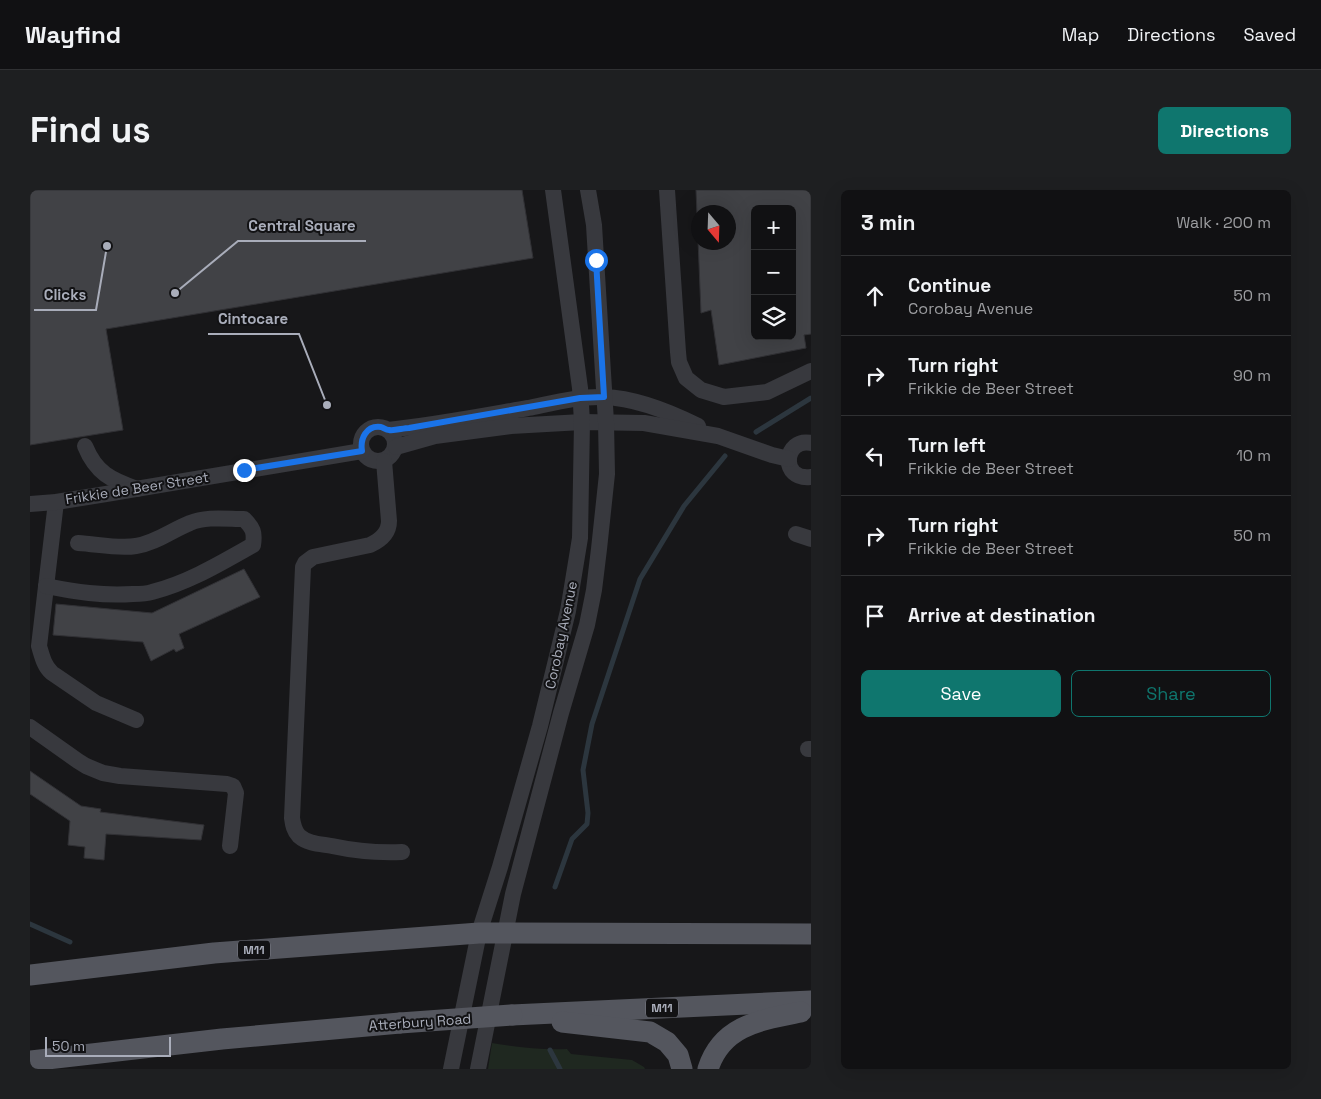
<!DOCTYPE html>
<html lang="en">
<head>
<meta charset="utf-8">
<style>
	body { margin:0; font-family:"Space Grotesk",sans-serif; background:#1e1f21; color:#f1f3f6 }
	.controls { position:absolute; right:15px; top:15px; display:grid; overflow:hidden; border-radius:8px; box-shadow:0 5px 20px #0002 }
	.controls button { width:45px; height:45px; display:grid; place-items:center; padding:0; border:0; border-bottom:1px solid #303133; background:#111113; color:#f1f3f6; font:25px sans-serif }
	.compass { position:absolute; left:661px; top:15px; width:45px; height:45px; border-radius:50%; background:#111113; box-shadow:0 5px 20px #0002; rotate:161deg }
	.scale { position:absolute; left:15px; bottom:12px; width:126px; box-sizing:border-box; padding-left:5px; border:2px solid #a9adba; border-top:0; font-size:14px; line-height:18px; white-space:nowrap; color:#a9adba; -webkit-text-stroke:4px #121214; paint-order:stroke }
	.stop { position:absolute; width:15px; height:15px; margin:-11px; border:4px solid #1a73e8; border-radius:50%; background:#fff }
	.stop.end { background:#1a73e8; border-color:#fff; box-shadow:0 1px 5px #0008 }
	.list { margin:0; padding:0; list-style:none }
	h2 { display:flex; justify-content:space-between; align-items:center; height:65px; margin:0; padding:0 20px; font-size:21px }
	h2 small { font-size:16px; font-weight:400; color:#9c9da0 }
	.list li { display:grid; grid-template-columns:32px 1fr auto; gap:15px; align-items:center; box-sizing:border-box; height:80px; padding:0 20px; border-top:1px solid #303133 }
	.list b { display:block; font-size:19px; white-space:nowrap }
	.list p { margin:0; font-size:16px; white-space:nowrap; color:#9c9da0 }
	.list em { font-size:16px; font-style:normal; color:#9c9da0 }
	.actions { display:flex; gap:10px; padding:15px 20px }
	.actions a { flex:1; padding:11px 0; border:1px solid #0f766e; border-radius:8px; text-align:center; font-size:18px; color:#0f766e }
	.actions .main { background:#0f766e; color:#fff }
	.icon { flex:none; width:28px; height:28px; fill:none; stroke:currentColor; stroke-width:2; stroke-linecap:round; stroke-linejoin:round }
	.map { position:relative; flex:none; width:781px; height:879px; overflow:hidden; border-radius:8px }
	header { display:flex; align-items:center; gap:30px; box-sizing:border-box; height:70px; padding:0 25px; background:#111113; border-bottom:1px solid #303133 }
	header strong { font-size:24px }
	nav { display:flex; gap:28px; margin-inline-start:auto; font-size:18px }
	.intro { display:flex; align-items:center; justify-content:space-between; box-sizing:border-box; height:120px; padding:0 30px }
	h1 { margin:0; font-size:35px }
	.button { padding:12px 22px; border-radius:8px; background:#0f766e; color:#fff; font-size:18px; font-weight:700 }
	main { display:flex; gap:30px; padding:0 30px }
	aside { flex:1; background:#111113; border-radius:8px; box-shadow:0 5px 20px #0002 }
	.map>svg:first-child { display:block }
	.green { fill:#1f2820 }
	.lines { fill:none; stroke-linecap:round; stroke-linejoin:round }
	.stream { stroke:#2c363e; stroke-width:5 }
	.building { fill:#414246; stroke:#313135; fill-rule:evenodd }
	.minor { stroke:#38393e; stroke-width:16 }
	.major { stroke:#54565e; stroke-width:21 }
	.major-bridge { stroke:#54565e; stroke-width:21 }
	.route { stroke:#1a73e8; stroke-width:6 }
	.labels { text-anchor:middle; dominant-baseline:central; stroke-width:4; stroke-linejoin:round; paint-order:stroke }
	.shield { fill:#121214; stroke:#7c7e88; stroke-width:1 }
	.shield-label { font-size:12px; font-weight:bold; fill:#a9adba }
	.street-label { font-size:14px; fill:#a9adba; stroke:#121214 }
	.leader { fill:none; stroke:#a9adba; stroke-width:2 }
	.callout-dot { fill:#a9adba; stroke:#121214; stroke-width:2 }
	.callout-label { font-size:15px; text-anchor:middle; font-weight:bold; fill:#a9adba; stroke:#121214; stroke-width:4; stroke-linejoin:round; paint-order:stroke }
</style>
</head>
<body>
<header>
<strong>Wayfind</strong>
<nav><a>Map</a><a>Directions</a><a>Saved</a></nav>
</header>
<div class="intro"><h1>Find us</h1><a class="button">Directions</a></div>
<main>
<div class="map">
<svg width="781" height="879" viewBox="0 0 781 879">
	<rect width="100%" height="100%" fill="#171719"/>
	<!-- green -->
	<path class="green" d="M 462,853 C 487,857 511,860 537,859 L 541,864 L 602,870 L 614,877 L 615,879 L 458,879 Z"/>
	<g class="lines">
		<!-- stream -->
		<g class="stream">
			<polyline points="726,242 781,208"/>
			<polyline points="525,697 542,649 557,634 558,623 553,580 562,534 610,389 654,316 695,266"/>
			<polyline points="0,734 40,752"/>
			<polyline points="520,860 530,879"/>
		</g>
	</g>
	<!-- building -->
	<g class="building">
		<polygon points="0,0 492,0 503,68 76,139 93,240 0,255"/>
		<path d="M 666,0 L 781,0 L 781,144 L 774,145 L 776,158 L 689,175 L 681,120 L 671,123 ZM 725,19 L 762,19 L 762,146 L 725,146 ZM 668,22 L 698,22 L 698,52 L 668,52 Z"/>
		<polygon points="214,379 230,407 149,444 154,458 146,462 144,459 121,471 113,452 23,445 26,414 122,423"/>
		<polygon points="0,581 51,616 71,619 70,622 174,635 171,650 76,644 74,670 54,668 55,657 38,655 40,631 0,604"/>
	</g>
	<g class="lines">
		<!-- minor -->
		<g class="minor">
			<polyline points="637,0 648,162 649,172 656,188 671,200 694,207 737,202 781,181"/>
			<circle cx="348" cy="254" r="17"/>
			<path d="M 358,240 C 405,235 452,226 498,218 C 523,213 549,206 574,207 C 606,208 640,222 668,236"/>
			<path d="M 781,253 C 754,247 749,291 781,287"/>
			<path d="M 55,256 C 66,283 81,290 107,299"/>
			<polyline points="366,257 405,246 481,236 552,232 614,233 688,246 742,265 759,269"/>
			<path d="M 354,271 L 359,331 C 359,343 351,350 340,355 L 283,367 L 275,373 L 273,377 L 262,628 C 263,635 264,641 269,646 C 278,654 291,654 302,656 C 325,661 348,663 372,662"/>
			<path d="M 26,312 L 9,456 C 12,466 14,476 22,483 L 66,513 L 106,530"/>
			<polyline points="0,314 26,312 76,304 332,261"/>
			<polyline points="766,344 781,349"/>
			<path d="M 16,396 C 46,402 72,406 103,404 C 110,404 116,404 122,402 C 158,393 191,373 223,355 C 225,342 223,338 214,329 C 197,329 176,326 160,333 C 142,340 126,353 106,356 C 88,359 67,354 48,353"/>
			<polyline points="0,537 48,571 56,576 73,583 90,586 197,594 203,596 206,603 200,656"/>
			<polyline points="778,559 781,559"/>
			<polyline points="421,879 449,743 470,677 510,536 538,421 550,348 552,232 550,198 523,0"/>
			<polyline points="448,879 483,704 531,523 557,435 564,400 569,359 577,284 576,232 564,35 558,0"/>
		</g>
		<!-- major -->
		<g class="major">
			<polyline points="0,785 184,763 449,743 781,744"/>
			<polyline points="482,825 781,811"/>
			<polyline points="532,832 620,842 637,852 648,865 652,879"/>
			<polyline points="0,871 192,849 370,833"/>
			<path d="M 678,879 C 692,835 731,830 771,822"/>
		</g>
		<!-- major-bridge -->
		<polyline class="major-bridge" points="370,833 482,825"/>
	</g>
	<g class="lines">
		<!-- route -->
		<path class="route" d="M 214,280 L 332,261 C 330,249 336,235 351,237 C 354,238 356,240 359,240 C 365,241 373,238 379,238 L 550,208 L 574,207 L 566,70"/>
	</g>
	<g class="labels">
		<!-- shield labels -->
		<g class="shield">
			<rect x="208" y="750.5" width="32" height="19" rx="4"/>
			<rect x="616" y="808.5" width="32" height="19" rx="4"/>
		</g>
		<g class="shield-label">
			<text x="224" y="760">M11</text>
			<text x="632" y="818">M11</text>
		</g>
		<!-- street labels -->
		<g class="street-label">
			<text transform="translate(107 298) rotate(-9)">Frikkie de Beer Street</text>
			<text transform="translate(531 445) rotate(-78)">Corobay Avenue</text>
			<text transform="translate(390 832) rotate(-4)">Atterbury Road</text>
		</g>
	</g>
	<!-- callouts -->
	<path class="leader" d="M145 103L208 51H336M77 56L66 120H4M297 215L269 144H178"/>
	<g class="callout-dot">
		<circle cx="145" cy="103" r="5"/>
		<circle cx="77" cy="56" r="5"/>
		<circle cx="297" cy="215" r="5"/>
	</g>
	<g class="callout-label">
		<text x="272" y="41">Central Square</text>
		<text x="35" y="110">Clicks</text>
		<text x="223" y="134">Cintocare</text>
	</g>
</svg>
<div class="controls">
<button>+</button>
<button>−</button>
<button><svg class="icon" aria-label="layers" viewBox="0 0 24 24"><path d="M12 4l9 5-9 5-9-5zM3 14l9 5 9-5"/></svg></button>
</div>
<svg class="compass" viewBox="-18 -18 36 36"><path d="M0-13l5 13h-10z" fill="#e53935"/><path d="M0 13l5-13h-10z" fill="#9c9da0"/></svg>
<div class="scale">50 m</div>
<div class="stop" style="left:566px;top:70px"></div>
<div class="stop end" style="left:214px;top:280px"></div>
</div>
<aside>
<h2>3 min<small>Walk · 200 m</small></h2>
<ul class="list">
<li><svg class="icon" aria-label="ahead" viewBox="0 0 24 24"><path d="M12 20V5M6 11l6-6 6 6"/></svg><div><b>Continue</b><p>Corobay Avenue</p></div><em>50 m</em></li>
<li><svg class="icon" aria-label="right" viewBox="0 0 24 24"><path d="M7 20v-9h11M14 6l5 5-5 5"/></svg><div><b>Turn right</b><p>Frikkie de Beer Street</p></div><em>90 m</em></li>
<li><svg class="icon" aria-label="left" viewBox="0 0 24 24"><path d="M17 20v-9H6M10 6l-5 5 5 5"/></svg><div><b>Turn left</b><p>Frikkie de Beer Street</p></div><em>10 m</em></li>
<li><svg class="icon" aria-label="right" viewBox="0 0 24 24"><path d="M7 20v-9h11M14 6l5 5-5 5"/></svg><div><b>Turn right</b><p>Frikkie de Beer Street</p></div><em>50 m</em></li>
<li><svg class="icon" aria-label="arrive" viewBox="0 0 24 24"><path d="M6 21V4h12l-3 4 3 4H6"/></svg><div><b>Arrive at destination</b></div></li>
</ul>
<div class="actions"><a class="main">Save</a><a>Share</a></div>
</aside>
</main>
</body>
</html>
